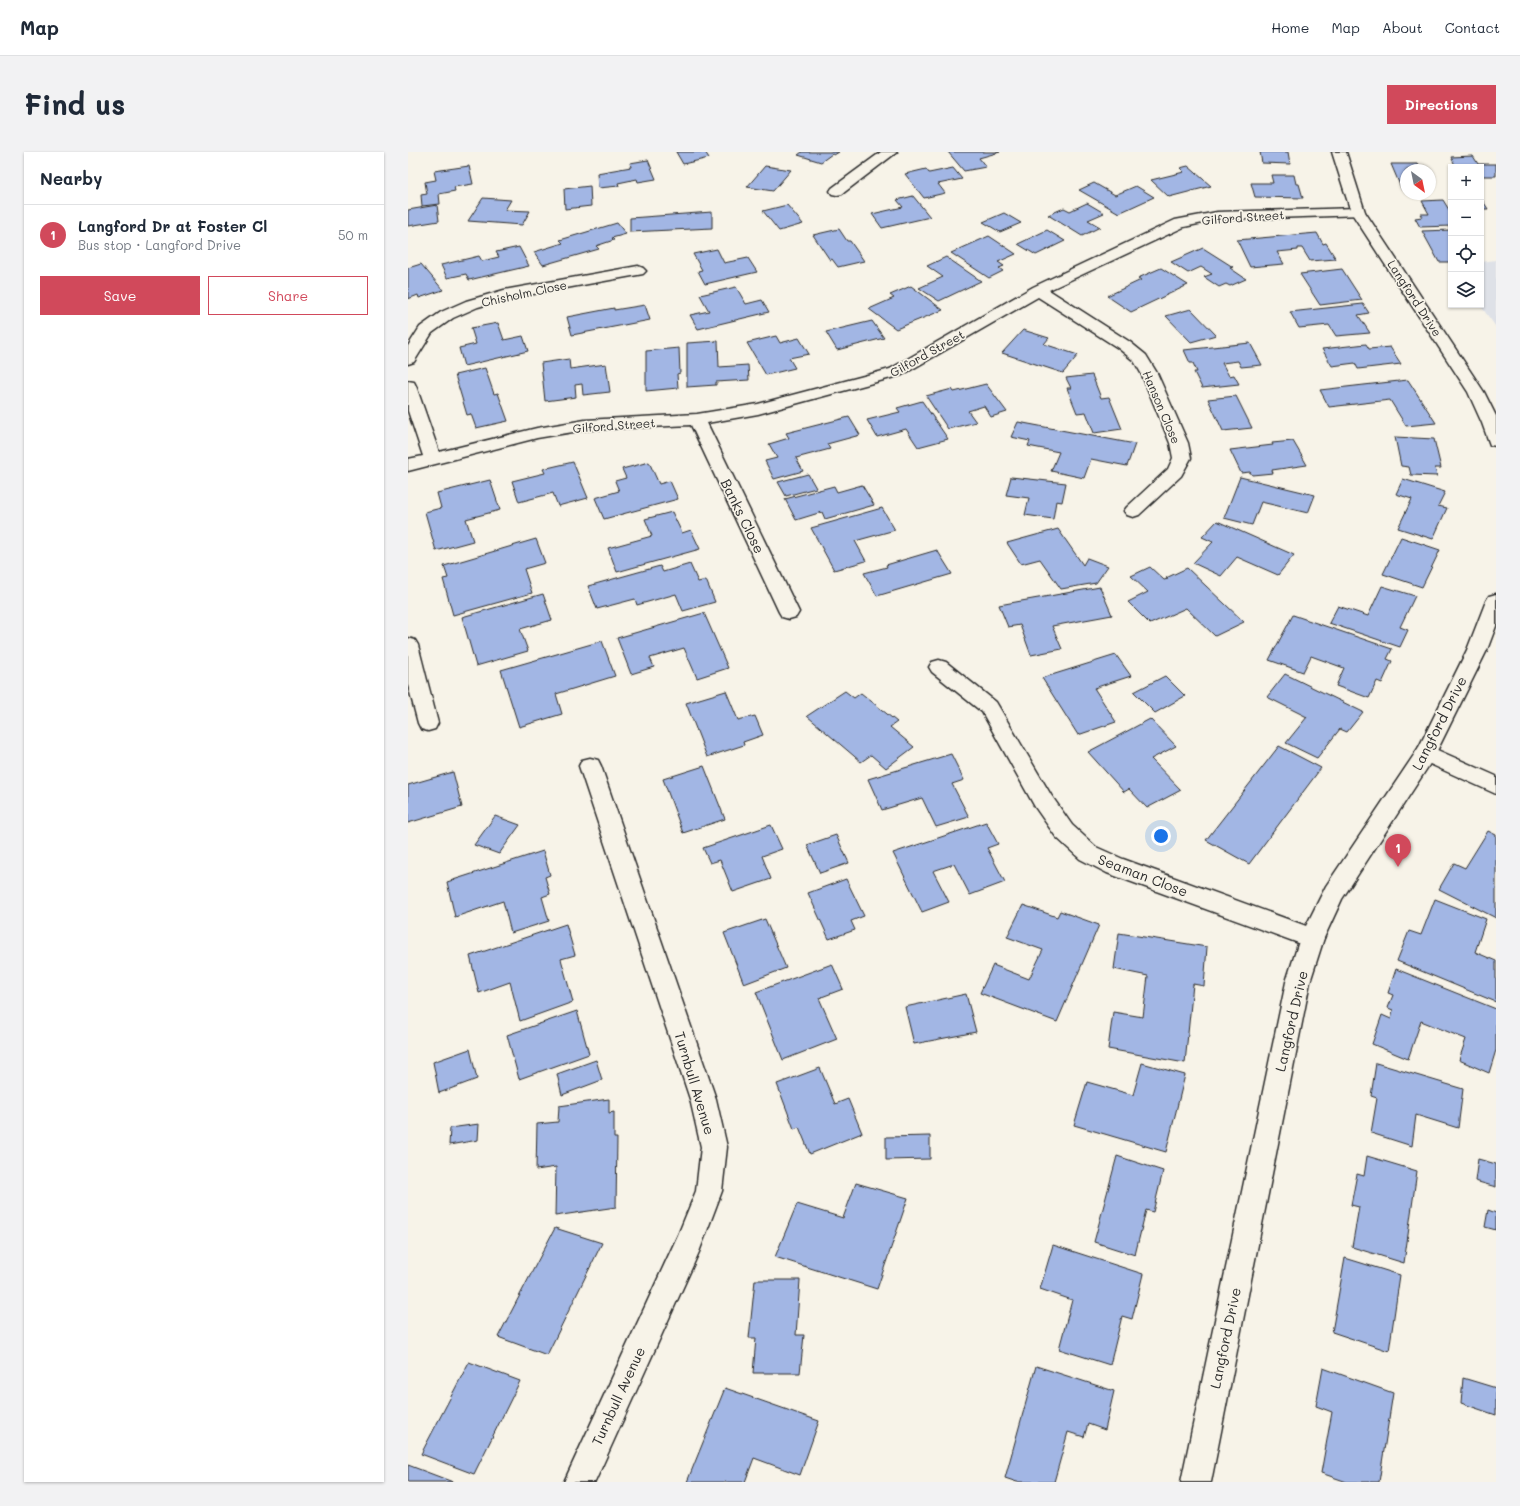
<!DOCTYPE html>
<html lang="en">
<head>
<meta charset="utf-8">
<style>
	body { margin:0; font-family:Mali,sans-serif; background:#f2f2f3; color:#1f2937 }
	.controls { position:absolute; right:12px; top:12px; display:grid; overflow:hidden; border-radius:0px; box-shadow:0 1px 3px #0004 }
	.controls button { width:36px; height:36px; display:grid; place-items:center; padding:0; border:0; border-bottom:1px solid #e0e1e3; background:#fff; color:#1f2937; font:20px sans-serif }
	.compass { position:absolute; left:992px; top:12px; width:36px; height:36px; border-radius:50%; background:#fff; box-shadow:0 1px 3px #0004; rotate:147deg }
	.you { position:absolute; left:753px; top:684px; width:14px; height:14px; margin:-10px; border:3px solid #fff; border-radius:50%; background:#1a73e8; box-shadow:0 0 0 6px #1a73e833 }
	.badge { display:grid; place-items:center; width:26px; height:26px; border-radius:50%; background:#d1495b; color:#fff; font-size:13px; font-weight:700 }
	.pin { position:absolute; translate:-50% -33px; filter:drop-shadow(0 1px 2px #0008) }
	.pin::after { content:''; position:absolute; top:21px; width:14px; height:12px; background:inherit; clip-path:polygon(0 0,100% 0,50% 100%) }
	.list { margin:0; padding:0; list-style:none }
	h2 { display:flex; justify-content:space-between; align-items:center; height:52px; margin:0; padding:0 16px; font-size:17px }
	h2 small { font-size:13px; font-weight:400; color:#747a83 }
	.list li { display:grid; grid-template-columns:26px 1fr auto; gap:12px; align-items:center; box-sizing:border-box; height:60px; padding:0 16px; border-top:1px solid #e0e1e3 }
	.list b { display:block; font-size:15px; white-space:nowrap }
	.list p { margin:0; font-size:13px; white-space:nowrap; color:#747a83 }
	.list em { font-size:13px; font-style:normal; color:#747a83 }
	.actions { display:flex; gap:8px; padding:12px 16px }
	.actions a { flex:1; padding:9px 0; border:1px solid #d1495b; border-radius:0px; text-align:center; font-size:14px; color:#d1495b }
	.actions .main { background:#d1495b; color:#fff }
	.icon { flex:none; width:22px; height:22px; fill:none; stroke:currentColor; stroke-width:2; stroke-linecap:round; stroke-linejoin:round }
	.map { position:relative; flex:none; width:1088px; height:1330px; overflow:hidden; border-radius:0px }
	header { display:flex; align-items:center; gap:24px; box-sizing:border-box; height:56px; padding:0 20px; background:#fff; border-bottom:1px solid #e0e1e3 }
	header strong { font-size:19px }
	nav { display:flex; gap:22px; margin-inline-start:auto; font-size:14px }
	.intro { display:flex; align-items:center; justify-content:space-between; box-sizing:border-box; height:96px; padding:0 24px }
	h1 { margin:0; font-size:28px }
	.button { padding:10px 18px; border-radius:0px; background:#d1495b; color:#fff; font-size:14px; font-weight:700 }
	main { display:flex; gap:24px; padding:0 24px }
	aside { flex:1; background:#fff; border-radius:0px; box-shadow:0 1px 3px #0004 }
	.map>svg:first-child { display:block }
	.built { fill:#dee1e7 }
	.building { fill:#a2b6e4; stroke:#2b2b2b }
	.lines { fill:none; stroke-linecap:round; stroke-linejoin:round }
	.street-casing { stroke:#2b2b2b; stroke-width:3 }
	.secondary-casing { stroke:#2b2b2b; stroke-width:3 }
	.street { fill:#f7f3e8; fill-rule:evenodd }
	.secondary { fill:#f7f3e8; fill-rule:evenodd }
	.labels { text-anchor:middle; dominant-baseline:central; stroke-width:3.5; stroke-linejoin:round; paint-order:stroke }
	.far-street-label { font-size:12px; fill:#2b2b2b; stroke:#f7f3e8 }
	.street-label { font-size:14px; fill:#2b2b2b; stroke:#f7f3e8 }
</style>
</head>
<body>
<header>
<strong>Map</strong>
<nav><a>Home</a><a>Map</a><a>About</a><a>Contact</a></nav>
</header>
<div class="intro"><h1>Find us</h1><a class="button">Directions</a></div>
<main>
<aside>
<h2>Nearby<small></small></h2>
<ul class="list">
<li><span class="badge">1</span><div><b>Langford Dr at Foster Cl</b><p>Bus stop · Langford Drive</p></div><em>50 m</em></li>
</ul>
<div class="actions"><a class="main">Save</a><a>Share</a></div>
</aside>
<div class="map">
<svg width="1088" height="1330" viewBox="0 0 1088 1330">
	<rect width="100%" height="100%" fill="#f7f3e8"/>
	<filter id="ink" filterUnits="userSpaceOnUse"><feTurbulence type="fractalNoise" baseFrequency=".025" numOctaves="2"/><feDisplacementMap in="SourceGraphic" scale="8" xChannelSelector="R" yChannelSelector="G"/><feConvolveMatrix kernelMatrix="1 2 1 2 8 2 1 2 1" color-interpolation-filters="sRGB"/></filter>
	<g filter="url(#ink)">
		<!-- built -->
		<polygon class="built" points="1088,108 1088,175 1072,153 1073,110"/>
		<!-- building -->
		<g class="building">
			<polygon points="268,0 297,0 301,6 275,12"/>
			<polygon points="394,0 431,0 426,3 424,2 413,10 390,3"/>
			<polygon points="540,0 592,0 571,6 578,15 556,19"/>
			<polygon points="852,0 880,0 882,12 854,11"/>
			<polygon points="1065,4 1070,12 1088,12 1088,24 1073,24 1073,15 1048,15 1043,5"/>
			<polygon points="240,8 248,27 230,30 229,27 210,31 211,34 190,36 189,21 223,15 222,11"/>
			<polygon points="983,12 1010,12 1013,18 998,18 998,38 994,38"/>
			<polygon points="61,14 65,32 46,35 47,39 31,42 32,52 14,54 13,43 19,42 17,30 28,28 26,19"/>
			<polygon points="357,14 383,18 365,39 339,35"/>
			<polygon points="780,14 803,34 761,45 743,28 776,20 772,16"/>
			<polygon points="545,16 554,27 530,32 537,41 516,46 497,22 518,17 521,21"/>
			<polygon points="863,23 886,23 888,32 891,32 895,46 847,45 843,31 865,31"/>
			<polygon points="686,31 707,43 728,34 746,45 711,61 671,38"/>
			<polygon points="182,34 183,54 157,57 156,37"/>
			<polygon points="505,44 522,65 474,76 464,62 495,55 489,48"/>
			<polygon points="75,46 103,48 97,58 122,59 114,73 60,69"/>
			<polygon points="1073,46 1080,57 1073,57"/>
			<polygon points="1035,48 1043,61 1043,74 1012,75 1007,66 1014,65 1012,62 1021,62 1014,49"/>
			<polygon points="679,51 696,61 680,68 692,75 674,84 640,63 656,56 662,59"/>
			<polygon points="29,53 31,69 0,74 0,58"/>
			<polygon points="379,53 395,72 371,79 355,59"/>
			<polygon points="304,60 304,76 222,80 222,66"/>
			<polygon points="596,61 613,71 592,80 575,70"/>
			<polygon points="209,71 218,82 204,86 206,88 188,94 191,97 135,113 126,100 155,91 152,88"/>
			<polygon points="431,77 439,89 442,89 456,109 430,115 424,107 422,108 405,83"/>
			<polygon points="639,78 657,89 628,103 610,92"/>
			<polygon points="1043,78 1043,110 1031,110 1014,79"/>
			<polygon points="909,81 915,92 918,91 928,107 902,109 894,96 890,96 890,98 869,100 876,112 842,115 829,88"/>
			<polygon points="581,84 608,102 590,110 596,114 591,116 595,119 581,126 543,101"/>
			<polygon points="111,95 121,114 61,128 58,122 39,126 33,113 71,104 74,109 91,105 88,100"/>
			<polygon points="795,96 825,115 822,116 838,127 822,134 818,132 811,135 796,125 804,122 793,115 780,121 763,110"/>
			<polygon points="309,97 316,111 340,106 349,120 297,132 290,119 294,118 285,102"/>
			<polygon points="538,105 573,129 531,149 511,136 535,125 519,114"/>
			<polygon points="13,112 35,138 11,146 10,143 0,147 0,116"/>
			<polygon points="753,116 780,133 723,160 699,144 733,128 730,126"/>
			<polygon points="934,117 954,148 912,153 892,122"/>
			<polygon points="503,134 535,158 488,177 461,157 486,146 482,143"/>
			<polygon points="328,135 338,152 354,148 361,160 290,177 282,163 301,159 292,143"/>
			<polygon points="955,152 961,161 950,163 962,181 928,184 921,173 891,176 882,160"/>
			<polygon points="237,153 242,168 164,183 159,165 206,156 206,158"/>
			<polygon points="783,157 808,183 783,190 758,164"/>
			<polygon points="464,169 476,186 429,198 418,180"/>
			<polygon points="90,171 96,188 115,184 120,199 56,214 51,196 68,192 63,176"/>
			<polygon points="615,178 641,186 636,192 670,203 655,221 594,201"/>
			<polygon points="368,184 372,191 391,186 401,202 381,206 387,216 358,223 339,191"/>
			<polygon points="310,189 311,215 340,213 341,228 308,230 308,233 279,235 279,191"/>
			<polygon points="842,191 854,213 833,215 830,209 814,211 821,224 826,223 831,232 794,236 786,220 789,220 785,211 782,211 776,198"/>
			<polygon points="958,192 961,197 982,195 993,212 950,217 947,211 924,214 914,197"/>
			<polygon points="271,196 272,221 269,222 270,236 238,239 238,199"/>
			<polygon points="161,207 162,217 198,212 202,240 175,243 174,232 167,233 168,245 137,249 133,211"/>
			<polygon points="77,216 86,242 90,241 100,269 68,276 63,262 59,263 47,223"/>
			<polygon points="684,223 693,246 701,245 714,277 686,281 678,260 669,261 659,236 663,236 658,226"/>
			<polygon points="1000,228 1028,271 998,274 982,248 921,255 912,238"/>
			<polygon points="578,232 599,260 583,265 576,254 560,259 568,270 540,277 518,244 544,237 546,240"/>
			<polygon points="828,244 844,276 815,279 800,247"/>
			<polygon points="514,249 540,287 510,295 498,277 469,285 459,268 492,260 489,256"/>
			<polygon points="441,265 452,283 419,292 422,297 388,306 395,319 366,327 357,309 369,306 361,292 381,286 378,281"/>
			<polygon points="610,270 727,292 719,314 683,307 676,326 643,319 651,300 620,294 622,289 603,285"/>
			<polygon points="987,285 1026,287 1033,316 1027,316 1029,324 1003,323 1001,315 993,314"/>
			<polygon points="885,289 899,313 864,318 865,321 844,323 842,320 833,321 822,298 865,293 864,291"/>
			<polygon points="165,310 180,346 150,354 145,341 111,350 104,329 137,321 135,317"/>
			<polygon points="241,310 251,332 262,329 270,347 196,367 187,346 211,339 207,329 218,326 214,317"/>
			<polygon points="400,322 408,336 378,344 370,330"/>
			<polygon points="603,325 658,331 654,350 648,349 645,367 617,363 621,346 598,343"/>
			<polygon points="832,325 907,343 900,361 853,350 844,373 816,366"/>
			<polygon points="995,327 1037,340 1030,354 1039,356 1025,387 990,376 1004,347 988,342"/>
			<polygon points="82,328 92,358 58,367 65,389 28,399 17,360 33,356 29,341"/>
			<polygon points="454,333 466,353 417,367 414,360 388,368 377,347 426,334 429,340"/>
			<polygon points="474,356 487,378 447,389 458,409 426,418 403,376"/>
			<polygon points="264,360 274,381 283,378 292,397 209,420 200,396 244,384 237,367"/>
			<polygon points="809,369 886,403 870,423 829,405 813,424 785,411 805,390 794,385"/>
			<polygon points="650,377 675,413 679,406 700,414 688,431 653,437 632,407 613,412 599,391"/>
			<polygon points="993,385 1032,398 1014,435 975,422"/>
			<polygon points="128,387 137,411 116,417 124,441 45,463 35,427 40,426 36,414"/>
			<polygon points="529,398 544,422 469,444 456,421 479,415 478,413"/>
			<polygon points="282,412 290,430 298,428 307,450 275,459 268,442 229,453 227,447 189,457 180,434 252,414 255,420"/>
			<polygon points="742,415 756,428 760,427 758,426 779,416 836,470 807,484 778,456 742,472 720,450 740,440 723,424"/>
			<polygon points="974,434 1007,444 992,475 1000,478 992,495 921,471 930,454 960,464"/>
			<polygon points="692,435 704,463 644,474 654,497 623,503 612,473 600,475 591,453"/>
			<polygon points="135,442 144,468 112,477 120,499 68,514 54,465"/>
			<polygon points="296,461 320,516 289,526 276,496 242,506 246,515 223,522 209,486"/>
			<polygon points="885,463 984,497 979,507 984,509 974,531 969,529 961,546 928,534 936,516 903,504 895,520 861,508"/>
			<polygon points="194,489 207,524 148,542 154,562 111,575 93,518"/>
			<polygon points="708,503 723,524 686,536 708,570 670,583 634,526"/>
			<polygon points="877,522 955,560 939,580 932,577 909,606 878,591 899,565 859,545"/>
			<polygon points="757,524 777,544 747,561 726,540"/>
			<polygon points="318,539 330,568 347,564 355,583 335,590 336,593 299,605 278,551"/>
			<polygon points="437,539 446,546 453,541 489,570 482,575 506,595 478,616 463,603 453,610 399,564"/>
			<polygon points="742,567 768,594 743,607 773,638 739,656 721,637 716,640 680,600"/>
			<polygon points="871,594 913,616 841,712 798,688"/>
			<polygon points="543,602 556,628 544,632 561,665 528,675 514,646 474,658 460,627"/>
			<polygon points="296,614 317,667 275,681 255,627"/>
			<polygon points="45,620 54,655 0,671 0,633"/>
			<polygon points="87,664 112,673 91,702 66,693"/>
			<polygon points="578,670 590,692 579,696 597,730 562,743 546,712 525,719 541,750 514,760 485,701"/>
			<polygon points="363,673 374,697 354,704 363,727 325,740 312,708 302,711 295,696"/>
			<polygon points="1080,679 1088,683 1088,766 1031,737 1046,711 1057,716"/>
			<polygon points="428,683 441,711 412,721 399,693"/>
			<polygon points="135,699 142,723 137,725 142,742 134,745 141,769 103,781 95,749 47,765 39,730"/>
			<polygon points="438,727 456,764 443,769 447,778 421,787 400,741"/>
			<polygon points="1027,747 1078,767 1067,800 1088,809 1088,850 989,809 1001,779 1013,783"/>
			<polygon points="615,753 649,765 652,759 691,773 649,870 572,841 585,813 621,827 635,798 599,785"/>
			<polygon points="357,767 378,816 336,832 316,781"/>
			<polygon points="158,772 167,803 153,807 165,850 112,869 102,830 71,841 62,804"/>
			<polygon points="711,781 799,795 796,834 785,832 777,911 700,897 705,860 735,865 740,824 706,817"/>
			<polygon points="424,812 435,837 411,846 429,887 375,908 348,840"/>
			<polygon points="988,817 1088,857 1088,898 1081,921 1051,908 1058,887 1013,869 1000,907 964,892 974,863 983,867 985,858 980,856 985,843 980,841"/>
			<polygon points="558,842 568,880 506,892 497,855"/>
			<polygon points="169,859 181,902 111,927 99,883"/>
			<polygon points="62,897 69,927 31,941 25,910"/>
			<polygon points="188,908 194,928 154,943 149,922"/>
			<polygon points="734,911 777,923 758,1000 666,973 679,930 725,943"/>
			<polygon points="968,911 1055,937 1050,976 1008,963 1004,994 963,981 969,946 963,944"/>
			<polygon points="412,916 427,952 440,947 454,981 402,1002 391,975 386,977 369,932"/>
			<polygon points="201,947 201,961 206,960 206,986 209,986 208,1055 147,1064 148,1015 128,1018 129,972 150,970 151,954"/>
			<polygon points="71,972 70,988 41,993 42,976"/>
			<polygon points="522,984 522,1007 478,1008 478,985"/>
			<polygon points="709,1004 755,1019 745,1060 738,1058 727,1103 686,1090"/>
			<polygon points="959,1004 1009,1019 996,1111 944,1095 951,1055 943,1053 949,1022 956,1024"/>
			<polygon points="1070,1007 1088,1012 1088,1035 1067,1029"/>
			<polygon points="448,1031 500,1046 469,1137 367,1105 389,1052 435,1066"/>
			<polygon points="1080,1058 1088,1061 1088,1078 1077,1075"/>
			<polygon points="147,1076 194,1091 139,1203 90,1185"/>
			<polygon points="645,1093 735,1122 724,1167 714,1164 702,1213 651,1197 664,1148 632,1137"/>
			<polygon points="937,1106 992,1123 981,1199 924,1180"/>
			<polygon points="347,1128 392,1128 388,1183 396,1183 392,1221 345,1221 348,1186 341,1186"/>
			<polygon points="61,1210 112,1229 66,1322 13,1302"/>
			<polygon points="628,1214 706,1239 697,1278 680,1272 676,1285 660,1280 646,1330 609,1330 597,1326"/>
			<polygon points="915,1216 985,1241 971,1330 939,1330 913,1321 924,1260 908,1254"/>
			<polygon points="1055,1226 1088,1236 1088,1263 1053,1251"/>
			<polygon points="317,1236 411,1269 392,1323 346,1306 337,1330 279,1330"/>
			<polygon points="0,1313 45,1330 0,1330"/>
		</g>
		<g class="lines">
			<!-- street casing -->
			<g class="street-casing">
				<g id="street">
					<polygon points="473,0 489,0 434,42 429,43 424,42 422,39 424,36"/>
					<polygon points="950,56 955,57 957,60 955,63 809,68 776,75 641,138 722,190 738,203 749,221 780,291 783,306 773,324 731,363 725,365 719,363 716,359 719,355 760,317 765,306 762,291 733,221 726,209 710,196 630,145 494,223 350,262 299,271 391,460 388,465 381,467 374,465 371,460 283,273 177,278 129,286 0,319 0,307 15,304 0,259 0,229 6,230 8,234 31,300 129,276 177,268 289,262 350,252 452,225 482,217 625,135 767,68 809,60"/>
					<polygon points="230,114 235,116 238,119 235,122 98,147 70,155 45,166 24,181 6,210 0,212 0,194 12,175 33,160 58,149 96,138"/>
					<polygon points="0,486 7,488 10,493 30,571 27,577 20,579 13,577 10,571 0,533"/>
					<polygon points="531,508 538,510 588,550 643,643 664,673 688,695 715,707 912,779 916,786 912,793 904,796 896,793 699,721 672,707 648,685 627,655 574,560 524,520 521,515 524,510"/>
					<polygon points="1018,593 1088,624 1088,642 1011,607 1007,601 1011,595"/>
					<polygon points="182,606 190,608 193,614 308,947 319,995 314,1039 291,1100 187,1330 156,1330 270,1083 288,1039 293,995 282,947 171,614 174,608"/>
				</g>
			</g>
			<!-- secondary casing -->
			<g class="secondary-casing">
				<g id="secondary">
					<polygon points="924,0 938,0 957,60 1076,240 1088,264 1088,294 1082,293 1074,271 1060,240 943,60"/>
					<polygon points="1088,442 1088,474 1079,498 1025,607 934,747 916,786 902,830 803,1330 773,1330 878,830 892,786 918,734 1010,597 1059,498 1078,449 1081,444"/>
				</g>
			</g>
			<!-- street -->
			<use href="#street" class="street"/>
			<!-- secondary -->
			<use href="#secondary" class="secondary"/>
		</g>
	</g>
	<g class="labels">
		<!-- far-street labels -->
		<g class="far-street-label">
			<text transform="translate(835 65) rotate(-4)">Gilford Street</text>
			<text transform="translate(116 141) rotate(-12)">Chisholm Close</text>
			<text transform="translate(1007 146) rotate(57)">Langford Drive</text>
			<text transform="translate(519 201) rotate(-29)">Gilford Street</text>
			<text transform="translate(754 255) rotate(67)">Hanson Close</text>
			<text transform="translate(206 273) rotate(-4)">Gilford Street</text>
		</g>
		<!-- street labels -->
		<g class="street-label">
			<text transform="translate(335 364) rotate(64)">Banks Close</text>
			<text transform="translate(1031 571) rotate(-63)">Langford Drive</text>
			<text transform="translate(735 723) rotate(21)">Seaman Close</text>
			<text transform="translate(883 869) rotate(-77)">Langford Drive</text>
			<text transform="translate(287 931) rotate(73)">Turnbull Avenue</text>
			<text transform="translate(817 1186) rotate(-78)">Langford Drive</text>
			<text transform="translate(210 1244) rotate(-65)">Turnbull Avenue</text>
		</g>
	</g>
</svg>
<div class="controls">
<button>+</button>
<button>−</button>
<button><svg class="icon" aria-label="locate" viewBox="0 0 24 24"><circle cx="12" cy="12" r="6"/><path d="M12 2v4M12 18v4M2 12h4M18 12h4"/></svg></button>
<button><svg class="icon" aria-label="layers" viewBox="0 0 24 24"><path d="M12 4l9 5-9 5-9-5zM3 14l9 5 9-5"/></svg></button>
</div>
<svg class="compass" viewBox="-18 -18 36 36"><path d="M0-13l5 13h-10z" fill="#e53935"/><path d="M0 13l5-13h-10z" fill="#747a83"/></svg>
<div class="you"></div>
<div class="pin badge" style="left:990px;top:715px">1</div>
</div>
</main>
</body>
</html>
